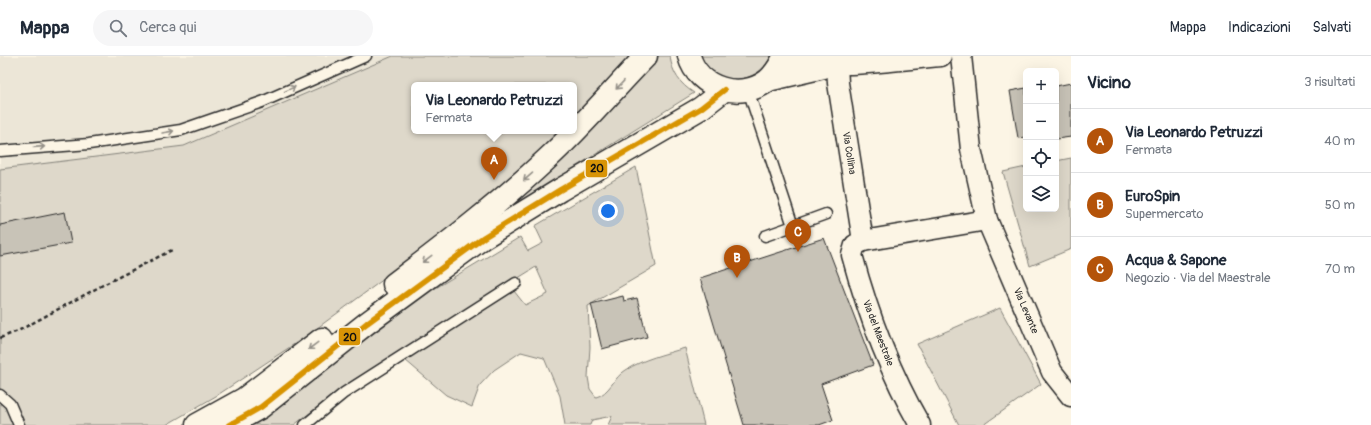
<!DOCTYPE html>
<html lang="it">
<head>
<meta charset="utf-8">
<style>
	body { margin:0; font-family:Pangolin,sans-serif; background:#f6f6f7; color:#1f2937 }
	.controls { position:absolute; right:12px; top:12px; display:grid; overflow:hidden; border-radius:6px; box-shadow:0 4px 16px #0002 }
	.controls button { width:36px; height:36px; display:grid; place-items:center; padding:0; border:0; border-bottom:1px solid #e0e1e3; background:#fff; color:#1f2937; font:20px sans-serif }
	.you { position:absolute; left:608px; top:155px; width:14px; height:14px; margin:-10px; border:3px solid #fff; border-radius:50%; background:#1a73e8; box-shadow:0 0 0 6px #1a73e833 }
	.badge { display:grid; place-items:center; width:26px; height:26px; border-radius:50%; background:#b45309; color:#fff; font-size:13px; font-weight:700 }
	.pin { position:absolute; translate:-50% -33px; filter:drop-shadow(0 1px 2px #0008) }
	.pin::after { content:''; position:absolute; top:21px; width:14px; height:12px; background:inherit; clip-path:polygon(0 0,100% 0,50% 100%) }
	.popup { position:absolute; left:411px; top:26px; width:166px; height:52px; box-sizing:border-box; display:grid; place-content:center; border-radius:6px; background:#fff; filter:drop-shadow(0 1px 3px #0005); font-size:13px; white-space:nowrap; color:#747a83 }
	.popup b { font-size:15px; color:#1f2937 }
	.popup::after { content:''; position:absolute; left:50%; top:100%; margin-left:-8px; border:8px solid transparent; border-top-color:#fff }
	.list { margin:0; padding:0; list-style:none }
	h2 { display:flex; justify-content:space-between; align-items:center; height:52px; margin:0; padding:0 16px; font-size:17px }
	h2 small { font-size:13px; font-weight:400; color:#747a83 }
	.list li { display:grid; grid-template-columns:26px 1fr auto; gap:12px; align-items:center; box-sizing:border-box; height:64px; padding:0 16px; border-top:1px solid #e0e1e3 }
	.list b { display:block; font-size:15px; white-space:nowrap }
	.list p { margin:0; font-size:13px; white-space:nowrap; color:#747a83 }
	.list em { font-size:13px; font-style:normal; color:#747a83 }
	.icon { flex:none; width:22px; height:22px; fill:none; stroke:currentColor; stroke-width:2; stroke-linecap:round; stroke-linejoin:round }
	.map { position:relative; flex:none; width:1071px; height:369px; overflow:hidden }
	header { display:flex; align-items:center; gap:24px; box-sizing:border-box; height:56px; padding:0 20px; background:#fff; border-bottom:1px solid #e0e1e3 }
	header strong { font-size:19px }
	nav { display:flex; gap:22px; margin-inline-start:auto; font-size:14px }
	.search { width:280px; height:36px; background:#f6f6f7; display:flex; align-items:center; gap:10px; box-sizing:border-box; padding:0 14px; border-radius:22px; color:#747a83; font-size:15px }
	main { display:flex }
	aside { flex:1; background:#fff }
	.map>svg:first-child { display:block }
	.built { fill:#ece6d7 }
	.green { fill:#ded8ca; stroke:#84827a }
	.building { fill:#c8c3b7; stroke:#2b2b2b }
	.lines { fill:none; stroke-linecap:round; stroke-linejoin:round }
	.lane-casing { stroke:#2b2b2b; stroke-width:13 }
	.street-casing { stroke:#2b2b2b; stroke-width:23 }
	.secondary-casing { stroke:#2b2b2b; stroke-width:25 }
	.path { stroke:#2b2b2b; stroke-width:2.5; stroke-dasharray:4 3; stroke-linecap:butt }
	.lane { stroke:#fcf5e5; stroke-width:10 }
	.street { stroke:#fcf5e5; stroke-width:20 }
	.secondary { stroke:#fcf5e5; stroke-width:22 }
	.bus-1-casing { stroke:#fcf5e5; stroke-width:9 }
	.bus-1 { stroke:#d89406; stroke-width:6 }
	.oneway { stroke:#949088 }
	.labels { text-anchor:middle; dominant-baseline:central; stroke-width:3.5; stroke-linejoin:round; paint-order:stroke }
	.street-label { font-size:10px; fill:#2b2b2b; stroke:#fcf5e5 }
	.line-badge { stroke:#fcf5e5; stroke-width:1.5 }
	.pale-badge-label { font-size:11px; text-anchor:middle; font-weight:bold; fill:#111 }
</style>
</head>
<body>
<header>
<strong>Mappa</strong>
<div class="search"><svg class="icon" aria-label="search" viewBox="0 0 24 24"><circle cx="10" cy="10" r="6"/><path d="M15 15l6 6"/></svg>Cerca qui</div>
<nav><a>Mappa</a><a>Indicazioni</a><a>Salvati</a></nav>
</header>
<main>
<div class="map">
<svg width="1071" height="369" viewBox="0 0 1071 369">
	<rect width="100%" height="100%" fill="#fcf5e5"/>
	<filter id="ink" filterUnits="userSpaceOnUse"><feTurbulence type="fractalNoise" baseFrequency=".025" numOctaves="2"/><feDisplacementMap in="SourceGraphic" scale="8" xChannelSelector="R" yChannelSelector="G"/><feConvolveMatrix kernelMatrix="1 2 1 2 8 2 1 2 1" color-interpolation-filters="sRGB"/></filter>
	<g filter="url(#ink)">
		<!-- built -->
		<polygon class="built" points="0,0 393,0 184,90 0,113"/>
		<!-- green -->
		<g class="green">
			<polygon points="393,0 635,0 574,67 574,29 414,29 414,75 566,75 426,192 305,281 216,340 166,369 0,369 0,113 184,90"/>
			<path d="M 656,0 L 670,0 C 672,17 680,28 694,37 L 487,166 Z"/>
			<path d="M 700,0 L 771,0 C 757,31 714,31 700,0 Z"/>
			<polygon points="1071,102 1071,193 1030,210 1003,116 1026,111 1026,153 1056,153 1056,105"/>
			<path d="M 636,111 L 656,210 L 588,250 L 590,291 L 588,321 L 590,333 L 596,341 C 609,338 614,321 626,314 C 643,303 665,298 685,292 L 704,369 L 608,369 L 612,360 L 592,364 L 590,369 L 565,369 L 560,340 L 544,302 L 521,296 L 494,314 L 480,329 L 472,351 L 446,339 L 405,304 L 514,235 L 525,249 L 548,238 L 536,211 L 352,325 L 294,369 L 249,369 L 434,233 L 520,181 L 528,195 L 543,187 L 535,170 Z"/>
			<polygon points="1000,252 1041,328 983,369 959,369 917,288"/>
		</g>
		<!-- building -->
		<g class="building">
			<polygon points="1071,27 1071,81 1056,83 1056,30"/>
			<polygon points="1026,32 1026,81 1018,82 1010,35"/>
			<polygon points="65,156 71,187 0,200 0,169"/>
			<polygon points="824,182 873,309 821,328 833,364 819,369 744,369 700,222"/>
			<polygon points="623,240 624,245 637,242 647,281 602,293 591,248"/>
		</g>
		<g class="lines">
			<!-- lane casing -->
			<g class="lane-casing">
				<g id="lane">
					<polyline points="748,34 793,170 765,180"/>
					<polyline points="0,95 89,88 181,74 262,46 366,0"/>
					<polyline points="793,170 826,158"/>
					<polyline points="0,339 10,348 19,369"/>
					<polyline points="305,369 344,337 516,227"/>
				</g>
			</g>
			<!-- street casing -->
			<g class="street-casing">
				<g id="street">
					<path d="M 785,0 C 835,16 890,4 941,0"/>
					<path id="s1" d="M 961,0 L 971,93 L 987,164 L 1052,316 L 1071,340"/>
					<path id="s2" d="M 837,9 L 838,27 L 863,185"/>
					<polyline points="768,25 824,12"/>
					<path d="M 920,369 C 889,315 868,258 852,199 L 855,189 L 863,185 L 987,164"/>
				</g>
			</g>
			<!-- secondary casing -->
			<g class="secondary-casing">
				<g id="secondary">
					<path d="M 689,0 C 698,33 741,45 767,25 C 776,18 780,9 785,0"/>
					<path d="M 394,228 C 447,188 499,148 547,103 C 582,71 613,34 646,0"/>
					<polyline points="197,369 244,343 322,283"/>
					<polyline points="229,369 261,351 367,267 484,181 560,134 701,52 724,34"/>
				</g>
			</g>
			<!-- path -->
			<polyline class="path" points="0,282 18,275 101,230 172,194"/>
			<!-- lane -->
			<use href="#lane" class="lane"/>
			<!-- street -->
			<use href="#street" class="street"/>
			<!-- secondary -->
			<use href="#secondary" class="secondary"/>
			<!-- bus-1 casing -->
			<g class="bus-1-casing">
				<polyline id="bus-1" points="229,369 261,351 367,267 484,181 560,134 701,52 724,34"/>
			</g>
			<!-- bus-1 -->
			<use href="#bus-1" class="bus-1"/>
		</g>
		<!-- one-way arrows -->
		<defs><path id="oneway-shaft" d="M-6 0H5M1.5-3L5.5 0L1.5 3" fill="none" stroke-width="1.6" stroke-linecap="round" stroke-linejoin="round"/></defs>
		<g class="oneway">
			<use href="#oneway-shaft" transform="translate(620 29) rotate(133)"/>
			<use href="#oneway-shaft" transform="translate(290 33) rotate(-25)"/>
			<use href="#oneway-shaft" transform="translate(168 76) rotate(-10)"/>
			<use href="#oneway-shaft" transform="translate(39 91) rotate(-4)"/>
			<use href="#oneway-shaft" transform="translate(528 121) rotate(139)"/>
			<use href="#oneway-shaft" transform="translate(427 203) rotate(143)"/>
			<use href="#oneway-shaft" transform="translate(313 290) rotate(143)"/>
		</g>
	</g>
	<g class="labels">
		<!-- street labels -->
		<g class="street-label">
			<text stroke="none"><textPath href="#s2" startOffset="89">Via Collina</textPath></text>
			<text stroke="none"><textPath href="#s1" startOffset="265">Via Levante</textPath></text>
			<text transform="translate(878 277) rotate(69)">Via del Maestrale</text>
		</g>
	</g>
	<g class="line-badge">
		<rect x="585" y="103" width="23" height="19" rx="4" fill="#d89406"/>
		<rect x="338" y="271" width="23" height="19" rx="4" fill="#d89406"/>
	</g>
	<g class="pale-badge-label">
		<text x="597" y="116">20</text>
		<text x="350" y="285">20</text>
	</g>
</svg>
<div class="controls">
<button>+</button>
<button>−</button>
<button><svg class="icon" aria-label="locate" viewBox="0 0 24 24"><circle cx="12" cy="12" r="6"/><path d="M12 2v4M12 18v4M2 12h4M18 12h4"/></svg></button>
<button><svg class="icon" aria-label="layers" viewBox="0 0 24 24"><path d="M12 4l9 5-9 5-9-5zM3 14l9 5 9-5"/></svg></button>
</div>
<div class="you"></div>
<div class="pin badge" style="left:494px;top:124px">A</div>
<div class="popup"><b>Via Leonardo Petruzzi</b>Fermata</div>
<div class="pin badge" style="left:737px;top:222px">B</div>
<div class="pin badge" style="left:798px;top:196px">C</div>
</div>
<aside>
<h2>Vicino<small>3 risultati</small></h2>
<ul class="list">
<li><span class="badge">A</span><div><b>Via Leonardo Petruzzi</b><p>Fermata</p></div><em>40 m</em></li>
<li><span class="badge">B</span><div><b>EuroSpin</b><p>Supermercato</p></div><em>50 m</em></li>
<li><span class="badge">C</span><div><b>Acqua &amp; Sapone</b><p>Negozio · Via del Maestrale</p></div><em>70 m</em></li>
</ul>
</aside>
</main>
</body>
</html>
